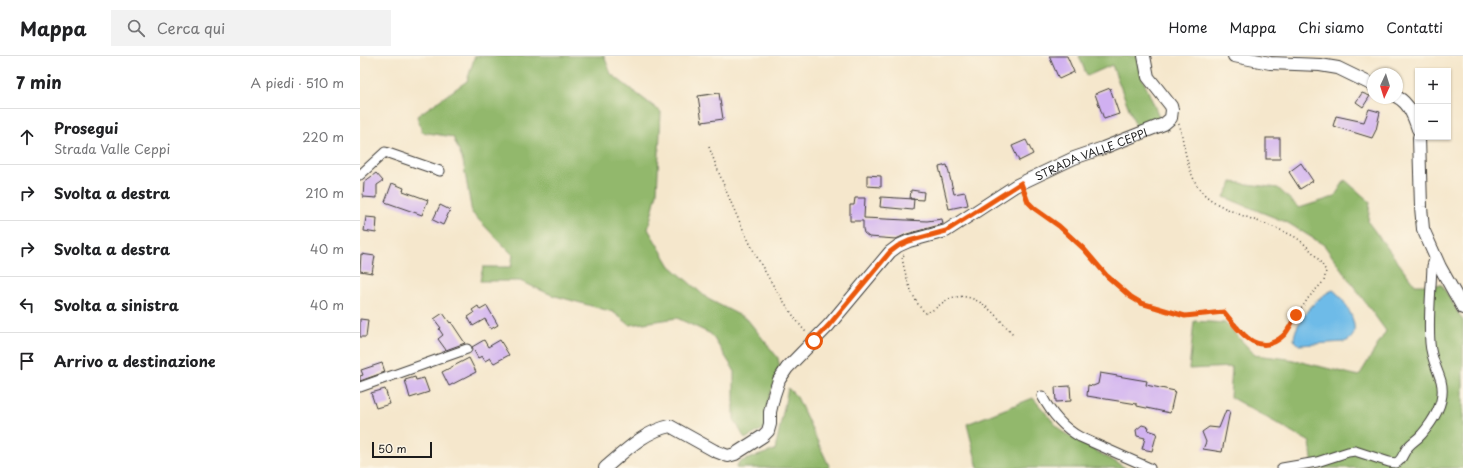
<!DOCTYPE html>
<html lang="it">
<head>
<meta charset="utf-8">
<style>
	body { margin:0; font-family:"Playpen Sans",sans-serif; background:#f2f2f2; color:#202124 }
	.controls { position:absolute; right:12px; top:12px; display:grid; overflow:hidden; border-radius:0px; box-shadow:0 1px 3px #0004 }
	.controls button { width:36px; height:36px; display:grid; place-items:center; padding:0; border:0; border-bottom:1px solid #e0e0e0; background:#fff; color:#202124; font:20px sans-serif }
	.compass { position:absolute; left:1007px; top:12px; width:36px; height:36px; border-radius:50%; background:#fff; box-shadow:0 1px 3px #0004; rotate:184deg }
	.scale { position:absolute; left:12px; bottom:10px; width:60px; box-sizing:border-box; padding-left:4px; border:2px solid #1c1c1c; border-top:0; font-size:11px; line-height:14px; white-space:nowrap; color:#1c1c1c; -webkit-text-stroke:3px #fcf5e5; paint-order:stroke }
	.stop { position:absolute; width:12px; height:12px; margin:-9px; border:3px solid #ea580c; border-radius:50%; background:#fff }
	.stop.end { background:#ea580c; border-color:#fff; box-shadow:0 1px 4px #0008 }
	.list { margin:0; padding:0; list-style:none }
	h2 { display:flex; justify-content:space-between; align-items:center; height:52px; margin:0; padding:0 16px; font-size:17px }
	h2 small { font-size:13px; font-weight:400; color:#757577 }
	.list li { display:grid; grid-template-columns:26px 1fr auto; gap:12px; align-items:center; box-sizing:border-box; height:56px; padding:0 16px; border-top:1px solid #e0e0e0 }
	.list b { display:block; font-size:15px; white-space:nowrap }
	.list p { margin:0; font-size:13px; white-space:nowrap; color:#757577 }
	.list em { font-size:13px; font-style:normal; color:#757577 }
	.icon { flex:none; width:22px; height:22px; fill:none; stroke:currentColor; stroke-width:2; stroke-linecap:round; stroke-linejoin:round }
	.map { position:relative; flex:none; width:1103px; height:412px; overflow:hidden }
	header { display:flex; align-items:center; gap:24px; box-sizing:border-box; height:56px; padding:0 20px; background:#fff; border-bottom:1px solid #e0e0e0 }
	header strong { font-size:19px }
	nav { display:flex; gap:22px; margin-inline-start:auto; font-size:14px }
	.search { width:280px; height:36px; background:#f2f2f2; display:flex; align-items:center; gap:10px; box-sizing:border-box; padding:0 14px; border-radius:0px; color:#757577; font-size:15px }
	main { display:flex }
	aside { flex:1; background:#fff }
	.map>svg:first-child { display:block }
	.forest { fill:#92b86c; stroke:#576a44 }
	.water { fill:#6ebbe8; stroke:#456c82 }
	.building { fill:#d0b0f1 }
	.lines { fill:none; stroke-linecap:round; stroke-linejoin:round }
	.minor-casing { stroke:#3d3a36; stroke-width:11 }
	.tertiary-casing { stroke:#3d3a36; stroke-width:14 }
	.path { stroke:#3d3a36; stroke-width:1.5; stroke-dasharray:1 3; stroke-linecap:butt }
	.minor { stroke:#fff; stroke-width:9 }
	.tertiary { stroke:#fff; stroke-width:12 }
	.route { stroke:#ea580c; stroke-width:5 }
	.labels { text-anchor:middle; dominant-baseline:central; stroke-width:3.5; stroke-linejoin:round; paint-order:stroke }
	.street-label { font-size:11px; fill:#1c1c1c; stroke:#fcf5e5 }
</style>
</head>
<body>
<header>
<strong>Mappa</strong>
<div class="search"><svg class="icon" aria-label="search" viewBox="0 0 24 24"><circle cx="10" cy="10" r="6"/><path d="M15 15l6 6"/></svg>Cerca qui</div>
<nav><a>Home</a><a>Mappa</a><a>Chi siamo</a><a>Contatti</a></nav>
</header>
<main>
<aside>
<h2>7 min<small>A piedi · 510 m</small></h2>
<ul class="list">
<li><svg class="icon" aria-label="ahead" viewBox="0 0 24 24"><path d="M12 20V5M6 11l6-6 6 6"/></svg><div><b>Prosegui</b><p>Strada Valle Ceppi</p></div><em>220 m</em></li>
<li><svg class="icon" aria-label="right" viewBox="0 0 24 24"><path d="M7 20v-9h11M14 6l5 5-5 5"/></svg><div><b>Svolta a destra</b></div><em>210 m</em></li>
<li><svg class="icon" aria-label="right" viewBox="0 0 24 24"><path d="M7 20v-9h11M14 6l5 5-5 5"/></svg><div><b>Svolta a destra</b></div><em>40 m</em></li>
<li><svg class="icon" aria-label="left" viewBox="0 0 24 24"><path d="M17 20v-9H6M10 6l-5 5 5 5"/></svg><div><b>Svolta a sinistra</b></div><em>40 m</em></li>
<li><svg class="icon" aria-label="arrive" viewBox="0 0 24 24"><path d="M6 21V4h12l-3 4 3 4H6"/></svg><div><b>Arrivo a destinazione</b></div></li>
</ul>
</aside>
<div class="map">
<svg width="1103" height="412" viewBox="0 0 1103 412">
	<rect width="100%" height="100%" fill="#fcf5e5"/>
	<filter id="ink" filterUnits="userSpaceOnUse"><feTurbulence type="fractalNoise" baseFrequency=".025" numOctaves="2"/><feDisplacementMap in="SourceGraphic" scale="8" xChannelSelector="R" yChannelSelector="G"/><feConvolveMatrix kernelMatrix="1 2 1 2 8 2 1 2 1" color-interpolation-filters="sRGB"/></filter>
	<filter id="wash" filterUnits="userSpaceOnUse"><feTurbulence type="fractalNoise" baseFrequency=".012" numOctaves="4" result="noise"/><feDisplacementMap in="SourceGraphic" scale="16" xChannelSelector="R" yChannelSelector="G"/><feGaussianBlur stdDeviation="0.9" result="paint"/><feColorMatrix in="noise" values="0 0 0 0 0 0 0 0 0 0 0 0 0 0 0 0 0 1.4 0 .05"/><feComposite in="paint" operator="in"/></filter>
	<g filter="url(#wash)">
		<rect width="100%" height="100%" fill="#f5e7cc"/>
		<!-- forest -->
		<g class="forest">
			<polygon points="115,0 244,0 251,18 301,56 297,137 288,173 310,210 348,243 387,263 418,302 420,312 408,345 405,372 385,383 374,363 374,314 351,278 317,262 270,269 253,256 192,239 160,225 120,225 123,211 151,211 153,199 112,157 103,105 93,81 62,76 57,60 107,25"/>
			<polygon points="719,0 778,0 782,21 800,63 776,71 752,9 727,20"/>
			<polygon points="985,124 1010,146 1008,166 1055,229 1082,229 1103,265 1103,412 953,412 950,386 870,341 872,311 829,313 834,265 865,267 895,299 929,303 999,320 1026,275 964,189 928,167 864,141 872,126 918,132 939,152 974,141"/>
			<polygon points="428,332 437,341 470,412 376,412 379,406 415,394"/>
			<polygon points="673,342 701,375 766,412 618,412 607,368"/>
		</g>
		<!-- water -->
		<path class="water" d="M 973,234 C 984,241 1008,280 984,286 L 939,289 L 934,284 C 934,267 957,240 973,234 Z"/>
		<g id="blocks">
			<!-- building -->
			<g class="building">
				<polygon points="689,0 707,0 714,16 699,23"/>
				<polygon points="750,32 759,58 744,63 735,38"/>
				<polygon points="359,37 363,63 342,66 338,40"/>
				<polygon points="1002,37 1010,40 1003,51 996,46"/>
				<polygon points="1009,53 1020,56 1016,74 1012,82 973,70 976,60 1004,66"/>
				<rect x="906" y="82" width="14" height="21"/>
				<polygon points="666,84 673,98 659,105 652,90"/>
				<polygon points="941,107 953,125 940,133 929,116"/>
				<polygon points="587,109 594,138 605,136 608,149 589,153 579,111"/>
				<polygon points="16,117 23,125 17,129 17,142 3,141 4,126"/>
				<polygon points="507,119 521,120 521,131 507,130"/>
				<polygon points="32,127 44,132 43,135 68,144 62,159 25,146"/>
				<polygon points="551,134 564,136 563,144 550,143"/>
				<polygon points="521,141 554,143 553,154 520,151"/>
				<polygon points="495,142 505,142 504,162 567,165 582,163 583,168 547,178 536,183 509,181 504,177 503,173 503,165 490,165 490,149 494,149"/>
				<polygon points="80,149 90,154 83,169 73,164"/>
				<polygon points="6,161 17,162 16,177 4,175"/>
				<polygon points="1,198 15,200 12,217 0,215"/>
				<polygon points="118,250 120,254 127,250 138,269 131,273 125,263 113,270 108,261 114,257 112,254"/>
				<polygon points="83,257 90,267 91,266 105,287 86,294 78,283 83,279 79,273 81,272 74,263"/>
				<polygon points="0,263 8,264 6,281 0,281"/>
				<polygon points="124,284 128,291 140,284 149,299 134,307 130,302 125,305 122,300 118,302 112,291"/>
				<polygon points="109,302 116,316 89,330 82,316"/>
				<polygon points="22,307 25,316 0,325 0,320 3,319 1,314"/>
				<polygon points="740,317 787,325 786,329 815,335 810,357 777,350 777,348 727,340 728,329 733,330 738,328"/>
				<polygon points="55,321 56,324 64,322 69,336 50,342 45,324"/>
				<polygon points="710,330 711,345 696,346 695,331"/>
				<polygon points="25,333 30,348 16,352 11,337"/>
				<polygon points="866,354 870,355 862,396 843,393 846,386 842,376 849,371 859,372"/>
				<polygon points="782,369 789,371 788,374 797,377 792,395 782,393 785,382 777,380 776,374"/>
			</g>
		</g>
	</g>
	<g filter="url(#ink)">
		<use href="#blocks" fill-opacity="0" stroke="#3d3a36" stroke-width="1"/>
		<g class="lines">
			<!-- minor casing -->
			<g class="minor-casing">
				<g id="minor">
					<polyline points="0,119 25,96 80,115"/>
					<polyline points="0,331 107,293"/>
					<path d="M 682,340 C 691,357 702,371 720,381 L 790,412"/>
					<path d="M 922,412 L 957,406 L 988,396 L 995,395 L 1029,406 L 1036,407 C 1043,404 1043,396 1048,391 C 1052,386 1058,383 1062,378 C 1074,364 1086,344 1081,325 C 1077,312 1071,302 1070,287 C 1068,262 1071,236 1072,210 L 1075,200"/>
				</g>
			</g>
			<!-- tertiary casing -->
			<g class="tertiary-casing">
				<g id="tertiary">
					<polyline points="874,0 910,7 960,9 978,12 1013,29"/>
					<path d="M 1037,41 C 1049,47 1054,61 1058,73"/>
					<polyline points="1059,81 1061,151 1063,173 1080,211 1103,252"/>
					<path id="s1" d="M 245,412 C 264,396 285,375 310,370 L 355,395 L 368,400 L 375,398 L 403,380 L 408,375 L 410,368 L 410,356 L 414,339 L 419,324 L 427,312 L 469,269 L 530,196 L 538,190 L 549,185 L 586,175 L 655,130 L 714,102 L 743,92 L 804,68 L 811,62 L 812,54 L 811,50 L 788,21 L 784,0"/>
				</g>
			</g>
			<!-- path -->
			<g class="path">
				<path d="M 349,91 C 369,144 390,195 422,243 C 430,254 437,267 447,277"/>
				<path d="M 665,136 L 668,146 L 675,153 L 699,170 L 724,193 L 747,220 L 771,241 L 781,247 L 825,260 L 864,256 L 893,287 L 902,289 L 912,288 L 925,277 L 949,241 L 964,225 L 966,215 C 959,203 950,192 938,183 C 934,180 929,178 925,176 C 900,164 853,154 838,131 C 827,113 824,90 820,70 L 818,67"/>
				<path d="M 544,199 L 542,201 C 544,216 553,248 566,257 C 577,254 584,242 596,241 C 621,237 639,264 654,279"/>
			</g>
			<!-- minor -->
			<use href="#minor" class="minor"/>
			<!-- tertiary -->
			<use href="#tertiary" class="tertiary"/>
		</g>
	</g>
	<g class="lines" filter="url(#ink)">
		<!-- route -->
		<path class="route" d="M 454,285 L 469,269 L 530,196 L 538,190 L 549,185 L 586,175 L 661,127 L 668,146 L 675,153 L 699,170 L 724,193 L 747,220 L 771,241 L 781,247 L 825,260 L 864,256 C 880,276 899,304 925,278 C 929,273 933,265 936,259"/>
	</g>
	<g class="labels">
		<!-- street labels -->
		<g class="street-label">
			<text stroke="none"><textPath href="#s1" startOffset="639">STRADA VALLE CEPPI</textPath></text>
		</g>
	</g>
</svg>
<div class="controls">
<button>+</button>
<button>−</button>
</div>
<svg class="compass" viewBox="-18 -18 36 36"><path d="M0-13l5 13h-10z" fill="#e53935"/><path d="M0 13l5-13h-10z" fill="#757577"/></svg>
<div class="scale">50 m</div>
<div class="stop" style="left:454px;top:285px"></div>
<div class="stop end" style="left:936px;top:259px"></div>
</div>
</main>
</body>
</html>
